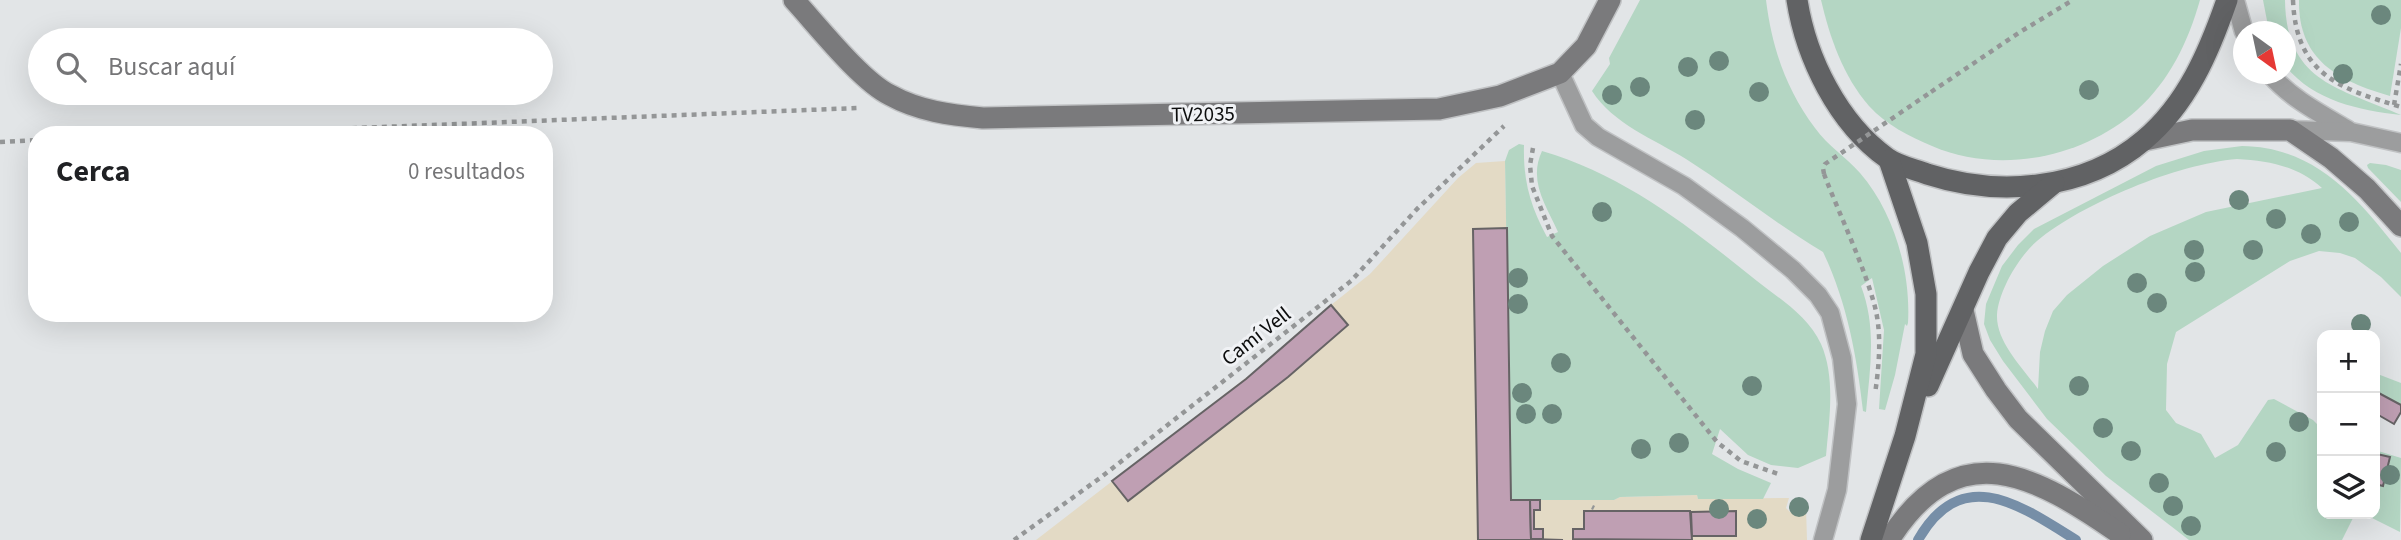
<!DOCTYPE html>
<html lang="es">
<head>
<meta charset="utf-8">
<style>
	body { margin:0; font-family:"Source Sans 3",sans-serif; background:#f2f2f2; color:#202124 }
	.controls { position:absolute; right:21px; bottom:21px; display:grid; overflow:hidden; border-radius:14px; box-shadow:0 7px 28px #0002 }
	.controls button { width:63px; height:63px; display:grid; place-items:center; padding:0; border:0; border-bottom:2px solid #e0e0e0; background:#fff; color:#202124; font:35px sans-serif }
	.compass { position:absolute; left:2233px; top:21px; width:63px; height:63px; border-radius:50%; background:#fff; box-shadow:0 7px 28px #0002; rotate:147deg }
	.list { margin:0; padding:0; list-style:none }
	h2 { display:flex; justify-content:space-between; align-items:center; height:91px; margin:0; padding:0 28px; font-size:30px }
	h2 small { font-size:23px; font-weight:400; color:#757577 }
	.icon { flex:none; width:38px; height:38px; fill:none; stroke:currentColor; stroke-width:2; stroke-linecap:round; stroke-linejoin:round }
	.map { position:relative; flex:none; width:2401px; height:540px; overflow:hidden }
	.search { position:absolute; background:#fff; box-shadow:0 7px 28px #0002; left:28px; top:28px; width:525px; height:77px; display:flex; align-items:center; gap:18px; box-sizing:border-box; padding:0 24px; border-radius:38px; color:#757577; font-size:26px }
	.panel { position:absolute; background:#fff; box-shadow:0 7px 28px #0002; left:28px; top:126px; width:525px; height:196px; border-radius:28px }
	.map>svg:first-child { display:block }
	.industrial { fill:#e3dac5 }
	.green { fill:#b4d6c3; fill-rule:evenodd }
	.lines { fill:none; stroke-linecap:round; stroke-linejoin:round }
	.stream { stroke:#768ea7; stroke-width:10 }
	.building { fill:#bf9fb3; stroke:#666365; stroke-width:2 }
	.lane-casing { stroke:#c0c2c4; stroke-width:21 }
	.secondary-casing { stroke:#c0c2c4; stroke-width:24 }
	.primary-casing { stroke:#c0c2c4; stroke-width:24 }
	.path { stroke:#949697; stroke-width:4.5; stroke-dasharray:5 5; stroke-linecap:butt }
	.lane { stroke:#9c9d9e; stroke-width:18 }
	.secondary { stroke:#7a7a7c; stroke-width:21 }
	.primary { stroke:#616264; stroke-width:21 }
	.path-bridge { stroke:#949697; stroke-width:4.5; stroke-dasharray:5 5; stroke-linecap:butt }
	.tree { fill:#6b877d }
	.labels { text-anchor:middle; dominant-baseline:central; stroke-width:6; stroke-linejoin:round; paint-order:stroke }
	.street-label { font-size:21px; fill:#0c0d0d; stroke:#f0f2f5 }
</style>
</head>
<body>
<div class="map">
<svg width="2401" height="540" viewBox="0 0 2401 540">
	<rect width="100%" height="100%" fill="#e2e5e7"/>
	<!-- industrial -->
	<polygon class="industrial" points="1505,161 1511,500 1614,500 1620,497 1697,495 1698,499 1789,498 1786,508 1790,512 1806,508 1807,540 1036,540 1277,354 1331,305 1370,274 1458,178 1476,163"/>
	<!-- green -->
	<g class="green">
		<path d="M 1640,0 L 1766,0 C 1772,48 1786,89 1815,128 C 1828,146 1846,157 1860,173 C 1894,212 1911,272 1908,323 L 1907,326 L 1905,324 L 1895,375 L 1885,410 L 1879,409 L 1884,330 L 1872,278 L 1861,286 C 1877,328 1870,369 1866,412 L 1863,411 C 1857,357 1847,302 1823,252 C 1776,224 1733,189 1686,159 C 1654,139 1613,124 1592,91 L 1610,64 L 1609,58 Z"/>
		<path d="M 1821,0 L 2200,0 C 2188,42 2170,80 2137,110 C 2083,158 1999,175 1932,146 C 1909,136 1886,125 1869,106 C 1843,76 1830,38 1821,0 Z"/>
		<path d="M 2263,0 L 2285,0 C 2286,83 2341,88 2401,115 C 2358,110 2315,101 2286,67 L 2286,32 L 2269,31 Z"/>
		<path d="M 2299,0 L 2401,0 L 2401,28 L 2390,96 C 2338,81 2298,60 2299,0 Z"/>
		<path d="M 1519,144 L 1524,145 C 1523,180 1530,206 1547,237 L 1558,232 C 1546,205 1528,181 1542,151 C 1625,175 1691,228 1757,281 C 1780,299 1808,316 1821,344 C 1836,378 1829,420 1826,456 L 1798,468 L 1771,465 L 1748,455 L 1720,429 L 1712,454 L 1738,469 L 1771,483 L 1763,499 L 1698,499 L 1697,495 L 1620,497 L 1614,500 L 1511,500 L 1505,161 L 1509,150 Z"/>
		<path d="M 2242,146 C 2317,147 2358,199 2401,253 L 2401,297 L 2381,277 L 2355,258 L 2340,253 L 2319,251 L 2290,261 L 2176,332 L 2167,364 L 2166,410 L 2176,423 L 2201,434 L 2215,458 L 2238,445 L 2268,400 L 2274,399 L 2313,420 L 2322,429 L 2322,514 L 2355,514 L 2342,540 L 2189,540 L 2106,476 L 2047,419 L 2003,361 L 1990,340 L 1984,324 L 1986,304 L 2002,266 L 2018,245 L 2034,229 L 2156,166 L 2204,151 ZM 2237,159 C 2270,161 2297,166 2322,188 L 2206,212 L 2150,236 L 2103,266 L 2067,295 L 2053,311 L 2045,331 L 2040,352 L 2038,389 C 2023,368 1996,342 1997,315 C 1998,292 2019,256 2037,241 C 2083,203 2177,164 2237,159 Z"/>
		<polygon points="2370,163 2386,165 2401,170 2401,202 2368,168 2367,165"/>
		<polygon points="2375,373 2401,383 2401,405 2375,391"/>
		<polygon points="2375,450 2401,458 2400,532 2364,514 2375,514 2375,484 2383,486 2390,457 2378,454 2375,464"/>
	</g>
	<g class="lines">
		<!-- stream -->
		<path class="stream" d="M 1918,540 C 1962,463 2020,505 2076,540"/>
	</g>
	<!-- building -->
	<g class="building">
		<polygon points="1507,228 1511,500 1530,500 1531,539 1563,540 1478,540 1473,229"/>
		<polygon points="1331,305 1348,325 1288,377 1128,501 1112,481 1246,379"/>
		<polygon points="2375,391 2401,405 2401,412 2394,424 2375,413"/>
		<polygon points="2377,454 2390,457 2383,486 2375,484"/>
		<polygon points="1530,500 1540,500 1540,510 1534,510 1534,529 1543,529 1543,539 1531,539"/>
		<polygon points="1584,511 1690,511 1692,540 1573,539 1573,529 1584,529"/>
		<polygon points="1736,511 1736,536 1692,536 1691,512"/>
	</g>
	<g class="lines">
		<!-- lane casing -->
		<g class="lane-casing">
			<g id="lane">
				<polyline points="2235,0 2244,32"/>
				<polyline points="1560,73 1584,125 1598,137 1684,186 1742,228 1793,270 1818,295 1830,313 1842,358 1847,404 1837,490 1823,540"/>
				<path d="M 2270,74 C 2290,98 2321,114 2348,130"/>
				<polyline points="2290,130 2351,132 2401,143"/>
			</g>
		</g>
		<!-- secondary casing -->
		<g class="secondary-casing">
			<g id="secondary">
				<path d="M 794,0 C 817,25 861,81 890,95 C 919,111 950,115 983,118 L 1439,109 L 1500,96 L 1560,73 L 1586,46 L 1610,0"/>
				<polyline points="2145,140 2192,130 2290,130 2331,158 2367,189 2401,226"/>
				<polyline points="1963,310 1973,354 1996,390 2018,419 2142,540"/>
				<path d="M 1889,540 C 1958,431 2035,475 2120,534"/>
			</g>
		</g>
		<!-- primary casing -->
		<g class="primary-casing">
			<g id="primary">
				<path d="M 1797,0 C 1806,58 1838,123 1887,158 C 1898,166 1914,169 1927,174 C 1998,197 2084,191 2144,140 C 2187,104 2209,52 2227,0"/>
				<polyline points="1928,386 1979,272 1997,238 2018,213 2054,183"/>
				<polyline points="1871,540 1905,436 1926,354 1926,294 1917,243 1889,160"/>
			</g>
		</g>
		<!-- path -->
		<g class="path">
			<path d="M 2293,0 C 2296,74 2338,88 2401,107"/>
			<polyline points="1931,92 2020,32 2073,0"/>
			<polyline points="2394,105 2401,64"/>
			<polyline points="182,135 858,108"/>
			<polyline points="0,142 37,140"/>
			<polyline points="1533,148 1530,165 1532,186 1552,236 1717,442 1741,461 1781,475"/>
			<path d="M 1824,174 C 1840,216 1864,265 1875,307 C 1882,335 1879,366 1875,394"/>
			<polyline points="1592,507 1594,508"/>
			<polyline points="1014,540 1100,478 1351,281 1417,209 1504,126"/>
		</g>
		<!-- lane -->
		<use href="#lane" class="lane"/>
		<!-- secondary -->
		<use href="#secondary" class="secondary"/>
		<!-- primary -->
		<use href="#primary" class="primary"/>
		<!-- path-bridge -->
		<polyline class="path-bridge" points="1824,174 1823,168 1825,164 1931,92"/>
	</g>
	<!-- trees -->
	<g class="tree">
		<circle cx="2381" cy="15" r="10"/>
		<circle cx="1719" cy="61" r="10"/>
		<circle cx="1688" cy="67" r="10"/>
		<circle cx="2343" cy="74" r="10"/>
		<circle cx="1640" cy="87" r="10"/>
		<circle cx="2089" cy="90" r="10"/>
		<circle cx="1759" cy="92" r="10"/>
		<circle cx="1612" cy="95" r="10"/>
		<circle cx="1695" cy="120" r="10"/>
		<circle cx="2239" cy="200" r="10"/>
		<circle cx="1602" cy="212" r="10"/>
		<circle cx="2276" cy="219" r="10"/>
		<circle cx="2349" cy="222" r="10"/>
		<circle cx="2311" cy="234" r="10"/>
		<circle cx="2194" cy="250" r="10"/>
		<circle cx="2253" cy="250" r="10"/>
		<circle cx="2195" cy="272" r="10"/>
		<circle cx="1518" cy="278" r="10"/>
		<circle cx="2137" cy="283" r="10"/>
		<circle cx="2157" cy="303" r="10"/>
		<circle cx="1518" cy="304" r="10"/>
		<circle cx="2361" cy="324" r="10"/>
		<circle cx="1561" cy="363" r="10"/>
		<circle cx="1752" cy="386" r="10"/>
		<circle cx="2079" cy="386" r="10"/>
		<circle cx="1522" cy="393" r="10"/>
		<circle cx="1526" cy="414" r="10"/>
		<circle cx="1552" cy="414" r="10"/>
		<circle cx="2299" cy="422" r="10"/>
		<circle cx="2103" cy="428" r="10"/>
		<circle cx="1679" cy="443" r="10"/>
		<circle cx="1641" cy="449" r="10"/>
		<circle cx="2131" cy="451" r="10"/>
		<circle cx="2276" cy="452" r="10"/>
		<circle cx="2390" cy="475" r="10"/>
		<circle cx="2159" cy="483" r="10"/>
		<circle cx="2173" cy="506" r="10"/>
		<circle cx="1799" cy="507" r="10"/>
		<circle cx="1719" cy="509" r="10"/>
		<circle cx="1757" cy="519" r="10"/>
		<circle cx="2191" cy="526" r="10"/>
	</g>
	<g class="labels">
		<!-- street labels -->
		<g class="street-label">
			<text transform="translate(1203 114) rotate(-1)">TV2035</text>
			<text transform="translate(1256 336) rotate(-38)">Camí Vell</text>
		</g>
	</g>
</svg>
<div class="controls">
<button>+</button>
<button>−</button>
<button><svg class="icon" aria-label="layers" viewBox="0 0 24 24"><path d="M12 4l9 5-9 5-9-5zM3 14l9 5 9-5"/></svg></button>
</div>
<svg class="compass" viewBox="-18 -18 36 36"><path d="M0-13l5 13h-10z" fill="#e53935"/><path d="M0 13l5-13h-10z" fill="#757577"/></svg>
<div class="search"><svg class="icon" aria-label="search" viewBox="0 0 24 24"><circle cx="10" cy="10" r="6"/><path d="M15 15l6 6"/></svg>Buscar aquí</div>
<section class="panel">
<h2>Cerca<small>0 resultados</small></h2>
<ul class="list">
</ul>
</section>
</div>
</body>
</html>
